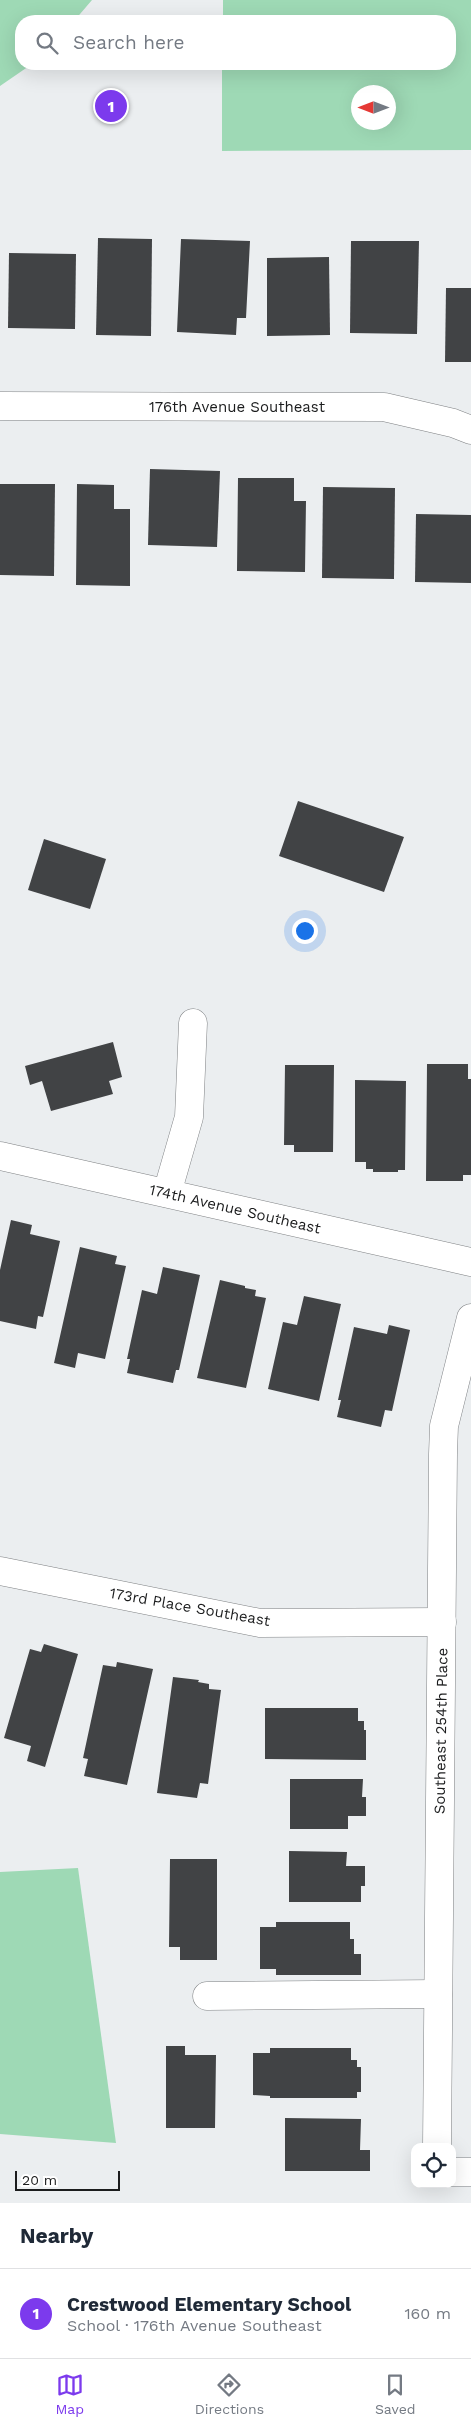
<!DOCTYPE html>
<html lang="en">
<head>
<meta charset="utf-8">
<style>
	body { margin:0; font-family:"Work Sans",sans-serif; background:#f6f6f7; color:#1f2937 }
	.controls { position:absolute; right:15px; bottom:15px; display:grid; overflow:hidden; border-radius:10px; box-shadow:0 5px 20px #0002 }
	.controls button { width:45px; height:45px; display:grid; place-items:center; padding:0; border:0; border-bottom:1px solid #e0e1e3; background:#fff; color:#1f2937; font:25px sans-serif }
	.compass { position:absolute; left:351px; top:85px; width:45px; height:45px; border-radius:50%; background:#fff; box-shadow:0 5px 20px #0002; rotate:270deg }
	.scale { position:absolute; left:15px; bottom:12px; width:105px; box-sizing:border-box; padding-left:5px; border:2px solid #1b1c1d; border-top:0; font-size:14px; line-height:18px; white-space:nowrap; color:#1b1c1d; -webkit-text-stroke:4px #fff; paint-order:stroke }
	.you { position:absolute; left:304px; top:930px; width:18px; height:18px; margin:-12px; border:4px solid #fff; border-radius:50%; background:#1a73e8; box-shadow:0 0 0 8px #1a73e833 }
	.badge { display:grid; place-items:center; width:32px; height:32px; border-radius:50%; background:#7c3aed; color:#fff; font-size:16px; font-weight:700 }
	.pin { position:absolute; translate:-50% -50%; border:2px solid #fff; box-shadow:0 1px 5px #0006 }
	.list { margin:0; padding:0; list-style:none }
	h2 { display:flex; justify-content:space-between; align-items:center; height:65px; margin:0; padding:0 20px; font-size:21px }
	h2 small { font-size:16px; font-weight:400; color:#747a83 }
	.list li { display:grid; grid-template-columns:32px 1fr auto; gap:15px; align-items:center; box-sizing:border-box; height:90px; padding:0 20px; border-top:1px solid #e0e1e3 }
	.list b { display:block; font-size:19px; white-space:nowrap }
	.list p { margin:0; font-size:16px; white-space:nowrap; color:#747a83 }
	.list em { font-size:16px; font-style:normal; color:#747a83 }
	.icon { flex:none; width:28px; height:28px; fill:none; stroke:currentColor; stroke-width:2; stroke-linecap:round; stroke-linejoin:round }
	.map { position:relative; flex:none; width:471px; height:2203px; overflow:hidden }
	.search { position:absolute; background:#fff; box-shadow:0 5px 20px #0002; left:15px; right:15px; top:15px; height:55px; display:flex; align-items:center; gap:12px; box-sizing:border-box; padding:0 18px; border-radius:20px; color:#747a83; font-size:19px }
	.sheet { height:155px; background:#fff }
	nav { display:flex; justify-content:space-around; align-items:center; box-sizing:border-box; height:70px; border-top:1px solid #e0e1e3; background:#fff; font-size:14px; color:#747a83 }
	nav a { display:grid; justify-items:center; gap:2px }
	nav .on { color:#7c3aed }
	.map>svg:first-child { display:block }
	.green { fill:#9ed9b5; fill-rule:evenodd }
	.building { fill:#414345 }
	.lines { fill:none; stroke-linecap:round; stroke-linejoin:round }
	.minor-casing { stroke:#7e8083; stroke-width:29 }
	.minor { stroke:#fff; stroke-width:28 }
	.labels { text-anchor:middle; dominant-baseline:central; stroke-width:5; stroke-linejoin:round; paint-order:stroke }
	.street-label { font-size:15px; fill:#1b1c1d; stroke:#fff }
</style>
</head>
<body>
<div class="map">
<svg width="471" height="2203" viewBox="0 0 471 2203">
	<rect width="100%" height="100%" fill="#ebeef0"/>
	<!-- green -->
	<g class="green">
		<polygon points="0,0 92,0 74,21 21,21 21,64 32,64 0,86"/>
		<path d="M 223,0 L 471,0 L 471,150 L 222,151 L 222,64 L 450,64 L 450,21 L 223,21 ZM 388,92 L 388,122 L 358,122 L 358,92 Z"/>
		<polygon points="78,1868 116,2143 0,2134 0,1872"/>
	</g>
	<!-- building -->
	<g class="building">
		<polygon points="98,238 152,239 151,336 96,335"/>
		<polygon points="181,239 250,241 246,318 237,318 236,335 177,332"/>
		<polygon points="351,241 419,241 417,334 350,333"/>
		<polygon points="9,253 76,254 75,329 8,328"/>
		<polygon points="329,257 330,335 267,336 267,258"/>
		<polygon points="446,288 471,288 471,362 445,362"/>
		<polygon points="150,469 220,471 217,547 148,545"/>
		<polygon points="238,478 294,478 294,501 306,501 305,572 237,571"/>
		<polygon points="0,484 55,484 54,576 0,575"/>
		<polygon points="77,484 114,485 114,509 130,509 130,586 76,585"/>
		<polygon points="323,487 395,488 394,579 322,578"/>
		<polygon points="416,514 471,515 471,583 415,582"/>
		<polygon points="298,801 404,837 384,892 279,856"/>
		<polygon points="44,839 106,859 90,909 28,890"/>
		<polygon points="113,1042 122,1077 109,1081 113,1094 51,1111 42,1081 30,1085 25,1066"/>
		<polygon points="427,1064 468,1064 468,1079 471,1079 471,1175 463,1175 463,1181 426,1181"/>
		<polygon points="285,1065 334,1065 333,1152 294,1152 294,1145 284,1145"/>
		<polygon points="355,1080 406,1081 405,1170 398,1170 398,1172 373,1172 373,1169 366,1169 366,1162 355,1162"/>
		<polygon points="11,1220 32,1225 30,1234 60,1241 43,1317 38,1316 36,1329 0,1321 0,1270"/>
		<polygon points="80,1247 117,1256 115,1264 126,1266 105,1359 78,1353 75,1368 54,1363"/>
		<polygon points="163,1267 200,1275 179,1370 176,1370 173,1383 127,1373 130,1359 127,1359 142,1290 157,1294"/>
		<polygon points="220,1280 245,1286 245,1288 256,1290 255,1296 266,1298 246,1388 197,1378"/>
		<polygon points="304,1296 341,1304 319,1401 268,1389 283,1322 297,1325"/>
		<polygon points="389,1325 410,1330 392,1411 385,1410 381,1427 337,1417 341,1400 338,1400 354,1327 387,1334"/>
		<polygon points="44,1644 78,1654 45,1767 27,1761 31,1746 4,1738 30,1649 41,1652"/>
		<polygon points="117,1662 153,1669 127,1785 84,1776 88,1759 83,1758 103,1665 116,1667"/>
		<polygon points="173,1677 199,1680 198,1682 209,1684 209,1689 221,1690 208,1784 200,1783 197,1798 157,1793"/>
		<polygon points="265,1708 358,1708 358,1721 364,1721 364,1730 366,1730 366,1760 265,1759"/>
		<polygon points="290,1779 363,1779 362,1797 366,1797 366,1816 348,1816 348,1829 290,1829"/>
		<polygon points="289,1851 347,1852 346,1866 365,1866 365,1886 361,1886 361,1902 289,1902"/>
		<polygon points="170,1859 217,1859 217,1960 180,1960 180,1947 169,1947"/>
		<polygon points="276,1922 350,1922 350,1939 354,1939 354,1954 361,1954 361,1975 276,1975 276,1969 260,1969 260,1927 276,1927"/>
		<polygon points="166,2046 185,2046 185,2055 216,2055 215,2128 166,2128"/>
		<polygon points="270,2048 351,2048 351,2060 357,2060 357,2067 361,2067 361,2092 357,2092 357,2098 270,2098 270,2096 253,2095 253,2053 270,2053"/>
		<polygon points="285,2118 361,2119 360,2150 370,2150 370,2171 285,2171"/>
	</g>
	<g class="lines">
		<!-- minor casing -->
		<g class="minor-casing">
			<g id="minor">
				<polyline points="0,406 384,407 453,423 471,430"/>
				<polyline points="0,1156 471,1262"/>
				<polyline points="167,1193 189,1117 193,1023"/>
				<polyline points="0,1571 260,1623 442,1622"/>
				<polyline points="207,1996 438,1994"/>
				<polyline points="437,2147 443,1454 444,1426 471,1318"/>
				<polyline points="452,2172 471,2172"/>
			</g>
		</g>
		<!-- minor -->
		<use href="#minor" class="minor"/>
	</g>
	<g class="labels">
		<!-- street labels -->
		<g class="street-label">
			<text x="237" y="407">176th Avenue Southeast</text>
			<text transform="translate(235 1209) rotate(13)">174th Avenue Southeast</text>
			<text transform="translate(190 1607) rotate(10)">173rd Place Southeast</text>
			<text transform="translate(441 1731) rotate(-89)">Southeast 254th Place</text>
		</g>
	</g>
</svg>
<div class="controls">
<button><svg class="icon" aria-label="locate" viewBox="0 0 24 24"><circle cx="12" cy="12" r="6"/><path d="M12 2v4M12 18v4M2 12h4M18 12h4"/></svg></button>
</div>
<svg class="compass" viewBox="-18 -18 36 36"><path d="M0-13l5 13h-10z" fill="#e53935"/><path d="M0 13l5-13h-10z" fill="#747a83"/></svg>
<div class="scale">20 m</div>
<div class="you"></div>
<div class="pin badge" style="left:111px;top:106px">1</div>
<div class="search"><svg class="icon" aria-label="search" viewBox="0 0 24 24"><circle cx="10" cy="10" r="6"/><path d="M15 15l6 6"/></svg>Search here</div>
</div>
<section class="sheet">
<h2>Nearby<small></small></h2>
<ul class="list">
<li><span class="badge">1</span><div><b>Crestwood Elementary School</b><p>School · 176th Avenue Southeast</p></div><em>160 m</em></li>
</ul>
</section>
<nav>
<a class="on"><svg class="icon" aria-label="map" viewBox="0 0 24 24"><path d="M3 6l6-2 6 2 6-2v14l-6 2-6-2-6 2zM9 4v14M15 6v14"/></svg>Map</a>
<a><svg class="icon" aria-label="directions" viewBox="0 0 24 24"><path d="M12 3l9 9-9 9-9-9zM9 14v-3h6M13 9l2 2-2 2"/></svg>Directions</a>
<a><svg class="icon" aria-label="saved" viewBox="0 0 24 24"><path d="M7 4h10v16l-5-4-5 4z"/></svg>Saved</a>
</nav>
</body>
</html>
